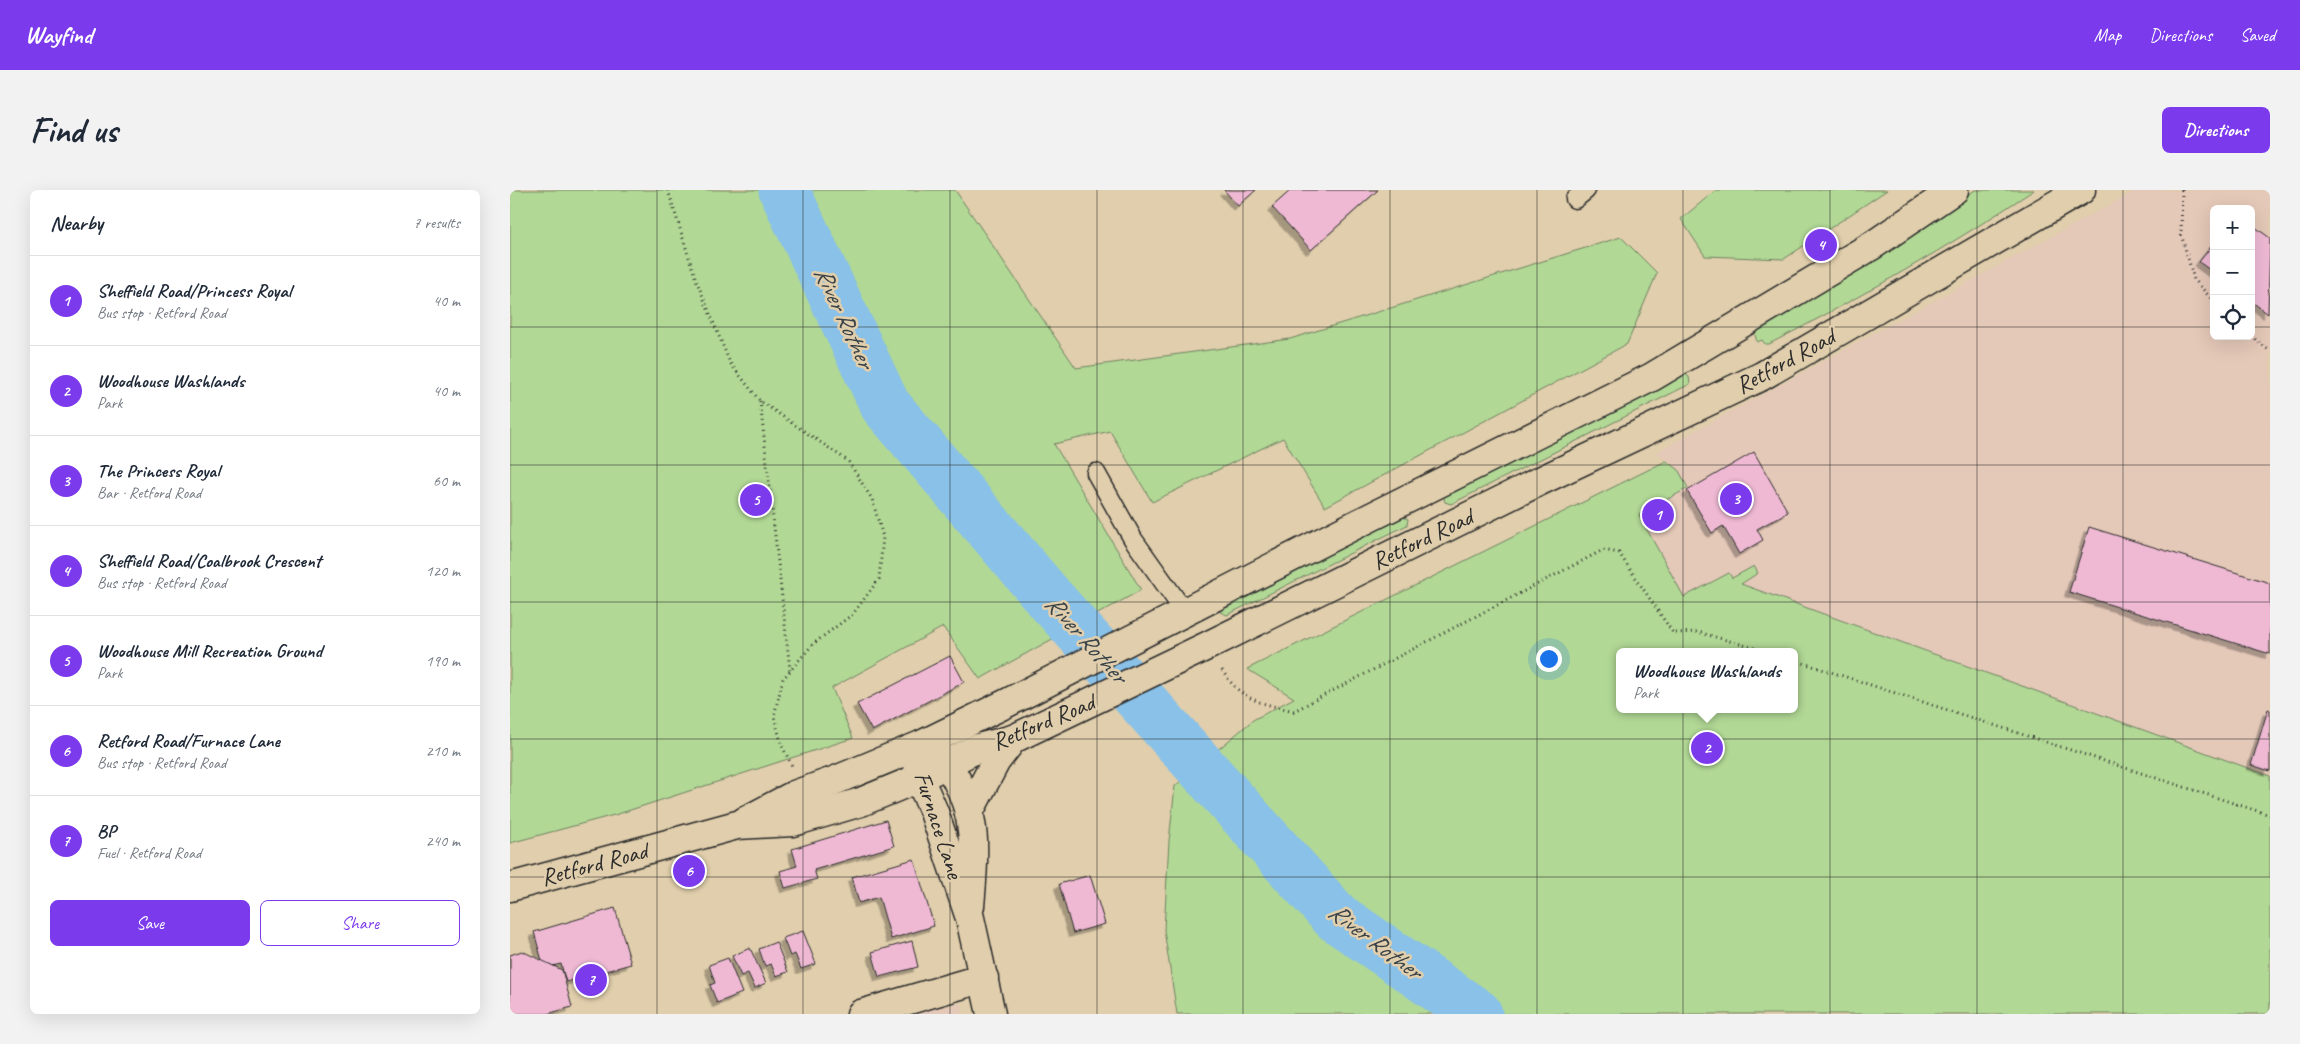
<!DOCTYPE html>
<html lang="en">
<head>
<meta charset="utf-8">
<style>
	body { margin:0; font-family:Caveat,sans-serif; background:#f2f2f3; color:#1f2937 }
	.controls { position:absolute; right:15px; top:15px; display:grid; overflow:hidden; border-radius:8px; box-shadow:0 5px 20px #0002 }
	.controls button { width:45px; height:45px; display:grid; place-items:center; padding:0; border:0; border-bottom:1px solid #e0e1e3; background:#fff; color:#1f2937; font:25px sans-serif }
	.you { position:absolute; left:1038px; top:468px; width:18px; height:18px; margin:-12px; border:4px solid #fff; border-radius:50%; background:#1a73e8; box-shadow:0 0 0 8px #1a73e833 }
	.badge { display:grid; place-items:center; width:32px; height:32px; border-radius:50%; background:#7c3aed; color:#fff; font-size:16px; font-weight:700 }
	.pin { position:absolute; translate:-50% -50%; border:2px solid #fff; box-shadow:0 1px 5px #0006 }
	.popup { position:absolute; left:1106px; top:458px; width:182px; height:65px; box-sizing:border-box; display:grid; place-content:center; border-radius:8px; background:#fff; filter:drop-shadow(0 1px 4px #0005); font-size:16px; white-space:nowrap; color:#747a83 }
	.popup b { font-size:19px; color:#1f2937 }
	.popup::after { content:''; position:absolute; left:50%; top:100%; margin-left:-10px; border:10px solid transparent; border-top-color:#fff }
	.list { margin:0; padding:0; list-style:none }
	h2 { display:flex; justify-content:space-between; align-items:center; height:65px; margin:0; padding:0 20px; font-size:21px }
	h2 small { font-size:16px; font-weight:400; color:#747a83 }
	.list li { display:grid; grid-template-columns:32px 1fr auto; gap:15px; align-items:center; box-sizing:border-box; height:90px; padding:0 20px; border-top:1px solid #e0e1e3 }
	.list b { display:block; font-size:19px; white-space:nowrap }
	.list p { margin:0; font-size:16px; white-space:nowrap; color:#747a83 }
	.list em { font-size:16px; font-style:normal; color:#747a83 }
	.actions { display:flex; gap:10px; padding:15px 20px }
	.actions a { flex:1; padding:11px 0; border:1px solid #7c3aed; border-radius:8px; text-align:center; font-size:18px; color:#7c3aed }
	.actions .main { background:#7c3aed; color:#fff }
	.icon { flex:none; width:28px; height:28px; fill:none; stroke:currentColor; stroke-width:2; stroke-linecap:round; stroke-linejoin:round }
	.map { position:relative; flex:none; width:1760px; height:824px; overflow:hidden; border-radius:8px }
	header { display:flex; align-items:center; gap:30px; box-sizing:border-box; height:70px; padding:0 25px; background:#7c3aed; color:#fff }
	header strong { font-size:24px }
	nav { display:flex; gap:28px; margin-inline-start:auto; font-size:18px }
	.intro { display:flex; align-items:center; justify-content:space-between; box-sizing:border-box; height:120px; padding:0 30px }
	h1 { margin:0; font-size:35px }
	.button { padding:12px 22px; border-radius:8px; background:#7c3aed; color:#fff; font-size:18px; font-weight:700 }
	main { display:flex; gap:30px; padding:0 30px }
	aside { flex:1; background:#fff; border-radius:8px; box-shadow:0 5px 20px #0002 }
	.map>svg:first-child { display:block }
	.built { fill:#e4c8b8; fill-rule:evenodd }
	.green { fill:#b1d895; stroke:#6e8260; fill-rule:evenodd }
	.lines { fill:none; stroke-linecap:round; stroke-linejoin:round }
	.river { stroke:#89c1e8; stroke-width:51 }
	.building { fill:#efb9d4; stroke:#2b2b2b; filter:url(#shadow) }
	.lane-casing { stroke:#2b2b2b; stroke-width:21 }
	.street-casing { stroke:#2b2b2b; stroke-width:31 }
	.secondary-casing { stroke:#2b2b2b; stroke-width:31 }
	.path { stroke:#2b2b2b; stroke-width:3; stroke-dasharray:1 4; stroke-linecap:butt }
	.lane { stroke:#e0ceac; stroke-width:18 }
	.street { stroke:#e0ceac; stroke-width:28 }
	.secondary { stroke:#e0ceac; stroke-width:28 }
	.grid { fill:none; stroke:#2b2b2b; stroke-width:1; stroke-opacity:0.55 }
	.labels { text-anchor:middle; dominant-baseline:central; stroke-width:5; stroke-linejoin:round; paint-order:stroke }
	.street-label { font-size:24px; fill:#2b2b2b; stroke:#e0ceac }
	.water-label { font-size:25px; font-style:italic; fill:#394247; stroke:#e0ceac }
</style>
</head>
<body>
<header>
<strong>Wayfind</strong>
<nav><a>Map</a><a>Directions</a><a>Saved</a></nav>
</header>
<div class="intro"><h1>Find us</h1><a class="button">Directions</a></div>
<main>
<aside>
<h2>Nearby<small>7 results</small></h2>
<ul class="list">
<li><span class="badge">1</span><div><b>Sheffield Road/Princess Royal</b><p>Bus stop · Retford Road</p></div><em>40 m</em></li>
<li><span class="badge">2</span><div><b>Woodhouse Washlands</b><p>Park</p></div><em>40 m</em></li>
<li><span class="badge">3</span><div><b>The Princess Royal</b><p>Bar · Retford Road</p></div><em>60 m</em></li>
<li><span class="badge">4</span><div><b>Sheffield Road/Coalbrook Crescent</b><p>Bus stop · Retford Road</p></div><em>120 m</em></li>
<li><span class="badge">5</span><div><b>Woodhouse Mill Recreation Ground</b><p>Park</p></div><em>190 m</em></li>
<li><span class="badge">6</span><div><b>Retford Road/Furnace Lane</b><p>Bus stop · Retford Road</p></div><em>210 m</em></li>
<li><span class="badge">7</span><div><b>BP</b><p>Fuel · Retford Road</p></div><em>240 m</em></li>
</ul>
<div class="actions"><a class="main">Save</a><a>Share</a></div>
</aside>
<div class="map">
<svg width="1760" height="824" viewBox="0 0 1760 824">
	<defs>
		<filter id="shadow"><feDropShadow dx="-4.5" dy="4.5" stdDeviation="0" flood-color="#0004"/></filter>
	</defs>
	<rect width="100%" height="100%" fill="#e0ceac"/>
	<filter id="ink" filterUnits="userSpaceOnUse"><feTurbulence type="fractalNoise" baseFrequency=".02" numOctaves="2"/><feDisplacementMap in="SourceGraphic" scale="10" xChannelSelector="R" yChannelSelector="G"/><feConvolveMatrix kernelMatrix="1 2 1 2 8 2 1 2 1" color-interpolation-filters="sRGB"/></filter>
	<g filter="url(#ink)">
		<!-- built -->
		<g class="built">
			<path d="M 1627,0 L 1760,0 L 1760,586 L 1230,394 L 1174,423 L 1123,327 L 1168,279 L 1147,262 ZM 1704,19 L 1741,19 L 1741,146 L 1704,146 Z"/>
			<polygon points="451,813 453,824 399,824"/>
		</g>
		<!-- green -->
		<g class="green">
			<polygon points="0,0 445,0 566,178 780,149 1111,47 1147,83 1117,154 815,317 773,248 642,312 600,241 544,254 631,400 470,489 433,437 322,498 343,548 108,624 0,653"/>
			<polygon points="1206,0 1377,0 1274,69 1195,66 1171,29"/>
			<path d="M 1465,0 L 1524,0 C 1438,57 1350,108 1259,154 L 1255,154 L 1252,150 L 1247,152 L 1245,145 L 1248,138 L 1407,40 Z"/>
			<polygon points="1173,182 1179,187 1180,194 941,314 935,312 933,305"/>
			<path d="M 1156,271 L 1168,279 L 1178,298 L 1129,325 L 1174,407 L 1219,383 L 1222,388 L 1244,376 L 1248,383 L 1231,394 L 1760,586 L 1760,824 L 667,824 L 654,740 L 659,651 L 665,596 L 743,530 L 784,508 L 737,479 ZM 1110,462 L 1284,462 L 1284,519 L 1110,519 Z"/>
			<polygon points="890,326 898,329 897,335 717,425 710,422 709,418"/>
		</g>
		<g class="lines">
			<!-- river -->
			<polyline class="river" points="274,0 375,215 540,409 826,727 967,824"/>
		</g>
		<!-- building -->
		<g class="building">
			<polygon points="714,0 746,0 728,16"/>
			<polygon points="781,0 868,0 801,60 762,17"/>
			<polygon points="1741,34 1760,48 1758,124 1741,111"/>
			<polygon points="1704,53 1704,83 1689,72"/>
			<polygon points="1244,262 1278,322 1247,339 1253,350 1229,364 1213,336 1202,343 1177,301"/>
			<polygon points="1579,337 1760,393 1760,464 1559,402"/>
			<polygon points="440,466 454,492 362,541 347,514"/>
			<polygon points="1758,519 1760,520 1760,581 1741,575"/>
			<polygon points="376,630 384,656 304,680 307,689 275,698 270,681 287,676 282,659"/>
			<polygon points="404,669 424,736 381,749 369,707 349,713 342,687"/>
			<polygon points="580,685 595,734 563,743 549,694"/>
			<polygon points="105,718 121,774 56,792 51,774 34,778 24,742"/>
			<polygon points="293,741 306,774 291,779 285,764 280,766 273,748"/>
			<polygon points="402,751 408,777 369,787 362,762"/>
			<polygon points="266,752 278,782 266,786 261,774 255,776 249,759"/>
			<polygon points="240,758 256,793 245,798 238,783 231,786 222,766"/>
			<polygon points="12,761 52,780 62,817 37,824 0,824 0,765"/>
			<polygon points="218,768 232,803 207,813 200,795 205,793 199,775"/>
		</g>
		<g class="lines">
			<!-- lane casing -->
			<g class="lane-casing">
				<g id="lane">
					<polyline points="1065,9 1076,0"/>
					<polyline points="586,283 623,349 674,421"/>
				</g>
			</g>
			<!-- street casing -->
			<g class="street-casing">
				<polyline id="street" points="351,824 474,788"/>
			</g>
			<!-- secondary casing -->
			<g class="secondary-casing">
				<g id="secondary">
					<path d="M 423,561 C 434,567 439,577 445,587 C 469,630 464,669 460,716"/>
					<polyline points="408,571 409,588 424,622 460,728 481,824"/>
					<polyline points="460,620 486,571 503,549"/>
					<polyline points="235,631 284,605 326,590 411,555 497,513 841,337 1142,187 1363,55 1444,0"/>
					<polyline points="0,697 227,635 283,632 351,612 409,588 468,558 503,549 697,456 1030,291 1252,186 1571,0"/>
				</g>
			</g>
			<!-- path -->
			<g class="path">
				<polyline points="158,0 185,87 220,173 250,211 338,271 362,309 373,347 369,389 343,424 303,454 273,489 264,526 272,556 282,576"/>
				<polyline points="1672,0 1671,44 1684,89 1704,112"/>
				<polyline points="1741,146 1760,161"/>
				<polyline points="250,211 280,480"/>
				<polyline points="1284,470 1760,625"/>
				<path d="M 712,480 C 731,511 751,513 784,521 L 1093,360 L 1109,363 L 1163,443 L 1188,442 L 1258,462"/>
			</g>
			<!-- lane -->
			<use href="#lane" class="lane"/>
			<!-- street -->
			<use href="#street" class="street"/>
			<!-- secondary -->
			<use href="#secondary" class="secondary"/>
		</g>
	</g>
	<!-- grid -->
	<path class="grid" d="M 147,0 L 147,824M 293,0 L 293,824M 440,0 L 440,824M 587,0 L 587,824M 733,0 L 733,824M 880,0 L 880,824M 1027,0 L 1027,824M 1173,0 L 1173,824M 1320,0 L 1320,824M 1467,0 L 1467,824M 1613,0 L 1613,824M 0,137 L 1704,137M 1741,137 L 1760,137M 0,275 L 1760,275M 0,412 L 1760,412M 0,549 L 1760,549M 0,687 L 1760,687"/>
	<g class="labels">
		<!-- street labels -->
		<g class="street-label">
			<text transform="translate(1275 171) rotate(-29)">Retford Road</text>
			<text transform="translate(912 349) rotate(-26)">Retford Road</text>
			<text transform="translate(533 532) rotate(-23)">Retford Road</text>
			<text transform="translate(429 635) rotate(72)">Furnace Lane</text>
			<text transform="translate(84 674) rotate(-15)">Retford Road</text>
		</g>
		<!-- water labels -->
		<g class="water-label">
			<text transform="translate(334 127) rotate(65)">River Rother</text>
			<text transform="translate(576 449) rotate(48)">River Rother</text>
			<text transform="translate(865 751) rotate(37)">River Rother</text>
		</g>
	</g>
</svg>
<div class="controls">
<button>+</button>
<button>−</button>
<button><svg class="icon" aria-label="locate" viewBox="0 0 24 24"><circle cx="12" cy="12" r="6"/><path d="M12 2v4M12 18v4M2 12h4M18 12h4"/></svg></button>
</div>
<div class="you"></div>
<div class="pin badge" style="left:1148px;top:325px">1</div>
<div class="pin badge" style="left:1197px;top:558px">2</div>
<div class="popup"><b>Woodhouse Washlands</b>Park</div>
<div class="pin badge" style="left:1226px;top:309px">3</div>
<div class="pin badge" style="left:1311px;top:55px">4</div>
<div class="pin badge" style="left:246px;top:310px">5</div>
<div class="pin badge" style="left:179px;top:681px">6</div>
<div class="pin badge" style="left:81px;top:790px">7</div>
</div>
</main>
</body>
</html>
